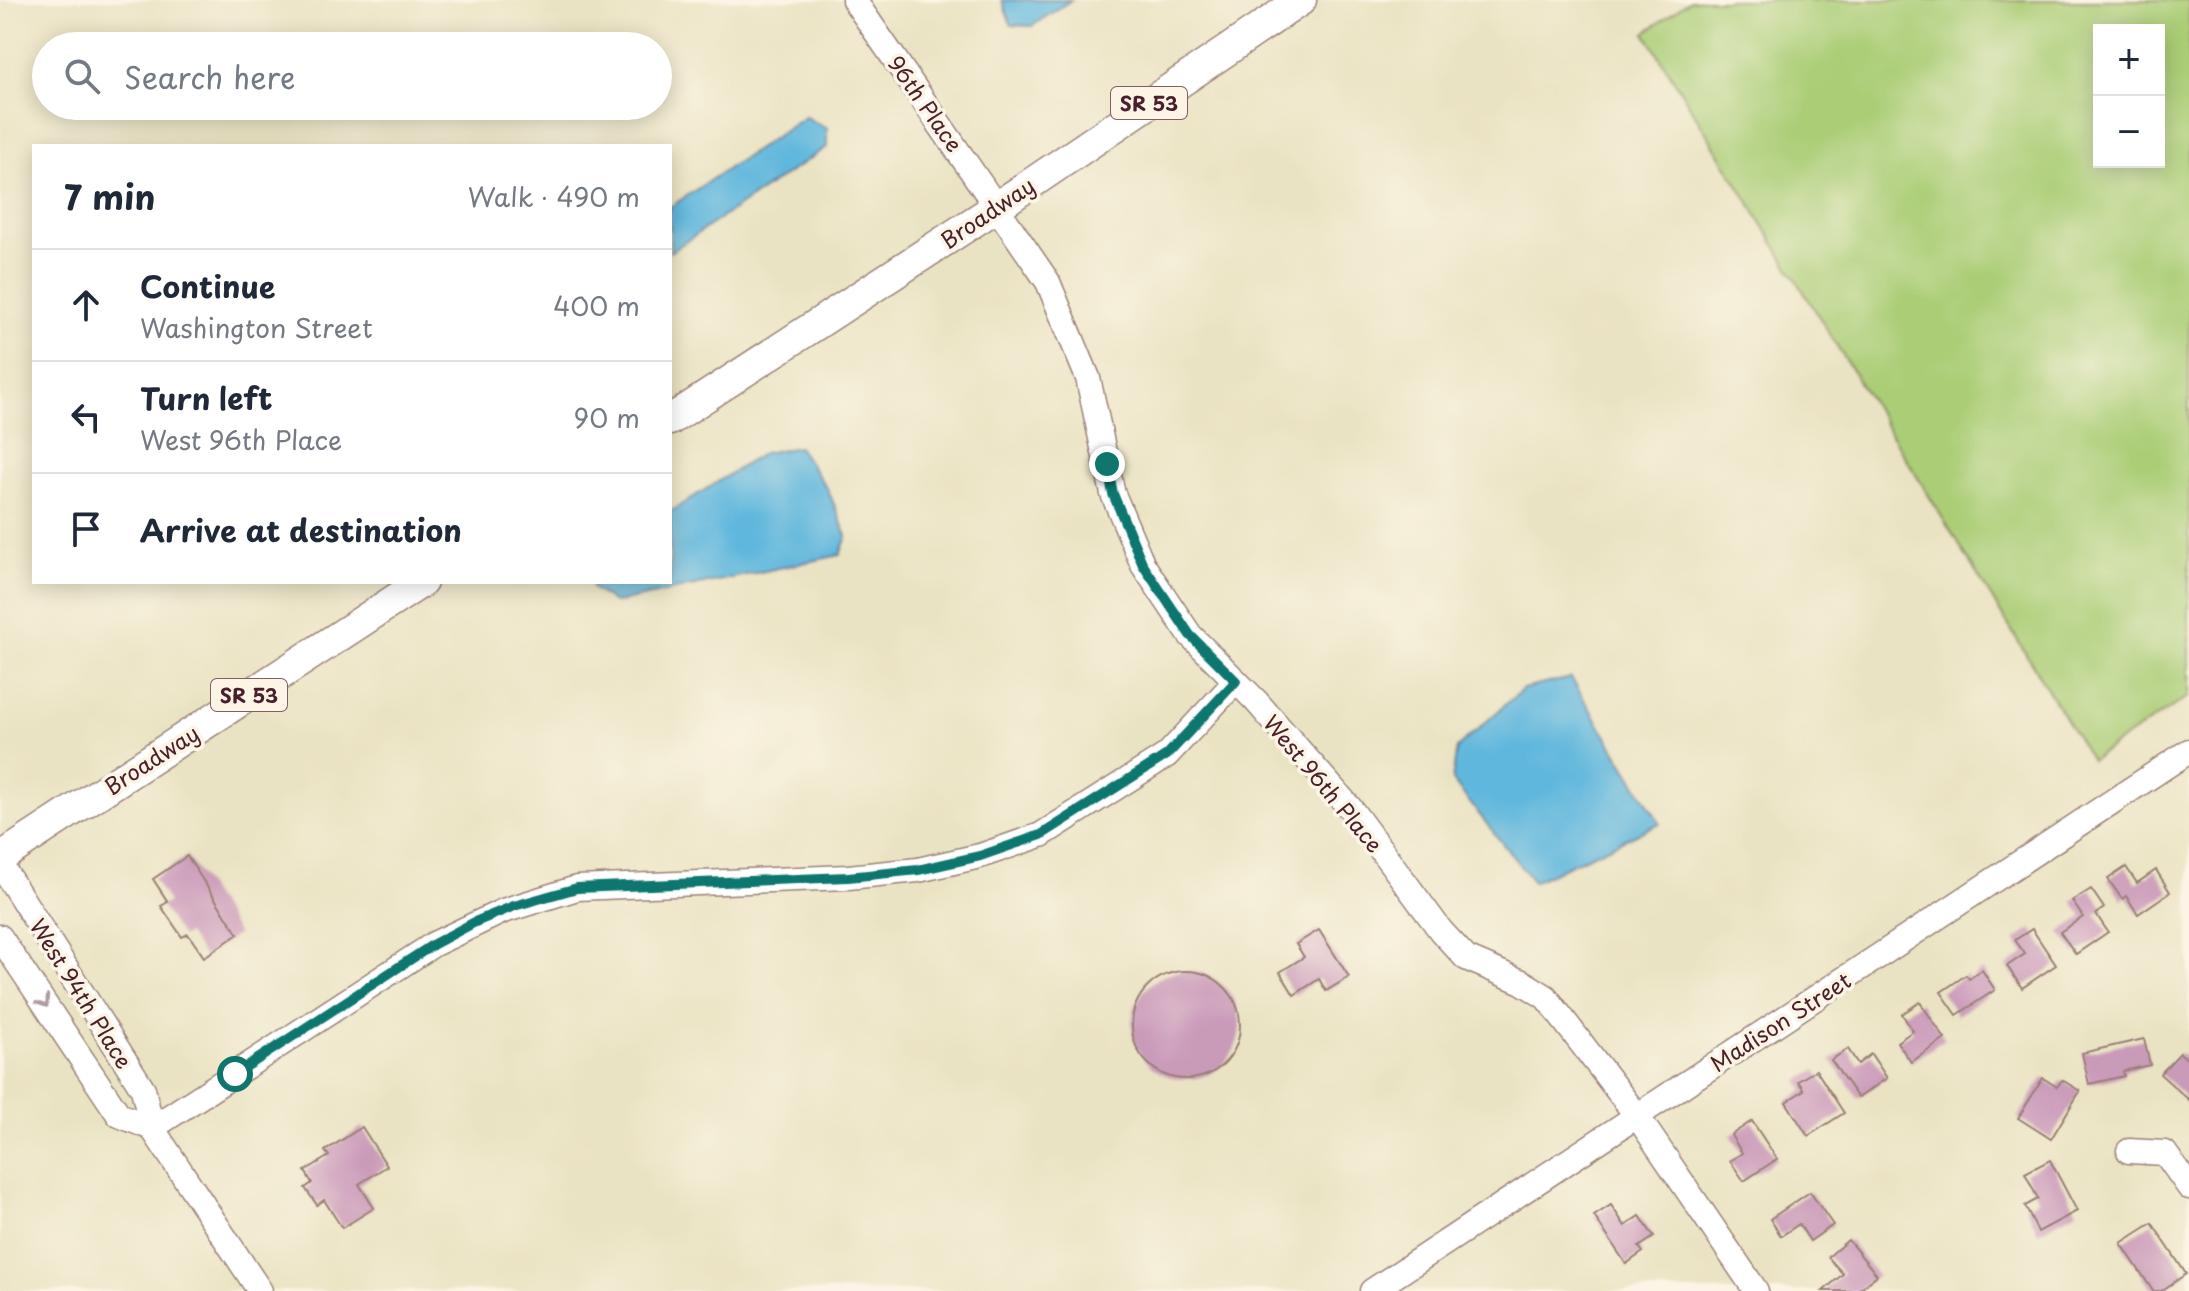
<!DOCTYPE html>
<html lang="en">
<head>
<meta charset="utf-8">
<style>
	body { margin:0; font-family:"Playpen Sans",sans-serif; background:#f2f2f3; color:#1f2937 }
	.controls { position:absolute; right:24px; top:24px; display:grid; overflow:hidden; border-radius:0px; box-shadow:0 4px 20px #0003 }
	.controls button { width:72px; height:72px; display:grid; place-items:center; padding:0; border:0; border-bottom:2px solid #e0e1e3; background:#fff; color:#1f2937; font:40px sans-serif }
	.stop { position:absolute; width:24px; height:24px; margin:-18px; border:6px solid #0f766e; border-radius:50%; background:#fff }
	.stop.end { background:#0f766e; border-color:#fff; box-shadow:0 2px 8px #0008 }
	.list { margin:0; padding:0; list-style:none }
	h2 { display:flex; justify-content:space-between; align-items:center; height:104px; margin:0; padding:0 32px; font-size:34px }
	h2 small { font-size:26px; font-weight:400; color:#747a83 }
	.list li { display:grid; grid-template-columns:52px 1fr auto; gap:24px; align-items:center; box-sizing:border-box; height:112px; padding:0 32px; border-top:2px solid #e0e1e3 }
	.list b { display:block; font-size:30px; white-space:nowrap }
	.list p { margin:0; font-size:26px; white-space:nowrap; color:#747a83 }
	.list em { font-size:26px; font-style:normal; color:#747a83 }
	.icon { flex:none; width:44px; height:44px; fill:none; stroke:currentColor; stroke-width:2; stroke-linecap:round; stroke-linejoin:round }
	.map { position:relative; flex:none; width:2189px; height:1291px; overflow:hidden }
	.search { position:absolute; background:#fff; box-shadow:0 4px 20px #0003; left:32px; top:32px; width:640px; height:88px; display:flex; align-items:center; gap:20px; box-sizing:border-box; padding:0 28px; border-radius:44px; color:#747a83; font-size:30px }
	.panel { position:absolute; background:#fff; box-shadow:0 4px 20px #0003; left:32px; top:144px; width:640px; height:440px; border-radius:0px }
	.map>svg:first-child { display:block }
	.green { fill:#aacd76; stroke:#7a7650; stroke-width:2; fill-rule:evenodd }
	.water { fill:#61b7dd; stroke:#566b84; stroke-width:2 }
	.building { fill:#ca9ab9 }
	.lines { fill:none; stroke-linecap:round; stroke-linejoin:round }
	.minor-casing { stroke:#9a8177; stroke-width:27 }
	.major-casing { stroke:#9a8177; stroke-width:33 }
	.minor { stroke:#fff; stroke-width:24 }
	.major { stroke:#fff; stroke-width:30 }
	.oneway { stroke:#ae9aa0 }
	.route { stroke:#0f766e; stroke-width:10 }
	.labels { text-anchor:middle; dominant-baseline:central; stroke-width:7; stroke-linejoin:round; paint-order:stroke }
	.shield { fill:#fcf5e5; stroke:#7f5f63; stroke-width:2 }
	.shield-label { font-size:20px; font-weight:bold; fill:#4a1f2b }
	.street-label { font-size:22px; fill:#4a1f2b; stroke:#fcf5e5 }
</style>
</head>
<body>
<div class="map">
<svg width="2189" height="1291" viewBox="0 0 2189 1291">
	<rect width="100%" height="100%" fill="#fcf5e5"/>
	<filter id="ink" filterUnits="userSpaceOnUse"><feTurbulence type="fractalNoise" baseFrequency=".0125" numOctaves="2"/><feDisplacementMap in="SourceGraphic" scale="16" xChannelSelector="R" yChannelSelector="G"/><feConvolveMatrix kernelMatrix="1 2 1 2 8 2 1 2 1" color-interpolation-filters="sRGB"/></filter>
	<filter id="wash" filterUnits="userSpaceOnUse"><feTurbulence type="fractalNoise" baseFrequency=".006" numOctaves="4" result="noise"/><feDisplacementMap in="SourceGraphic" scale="32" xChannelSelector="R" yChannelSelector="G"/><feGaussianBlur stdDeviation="1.8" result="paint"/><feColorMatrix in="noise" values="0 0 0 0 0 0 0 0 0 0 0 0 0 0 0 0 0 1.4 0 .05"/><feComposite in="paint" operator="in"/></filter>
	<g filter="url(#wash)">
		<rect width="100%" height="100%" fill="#eae3c3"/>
		<!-- green -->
		<path class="green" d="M 1690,0 L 2189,0 L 2189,696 L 2091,760 L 1645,33 ZM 2099,30 L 2159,30 L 2159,162 L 2099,162 Z"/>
		<!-- water -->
		<g class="water">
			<polygon points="1002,0 1071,0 1032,26 1011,25"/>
			<polygon points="805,117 827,128 827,147 670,252 670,207"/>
			<polygon points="798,447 828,490 847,536 840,555 614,603 592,588 592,582 670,582 670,512 763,453"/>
			<polygon points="1571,678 1660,823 1533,882 1452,780 1457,748 1523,689"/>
		</g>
		<g id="blocks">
			<!-- building -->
			<g class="building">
				<polygon points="187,856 238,934 204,957 188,934 182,937 161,906 168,902 153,879"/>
				<polygon points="2126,867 2137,883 2156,870 2170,892 2138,914 2126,896 2122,899 2108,879"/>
				<polygon points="2091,889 2104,908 2096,914 2108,932 2076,954 2060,932 2083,917 2072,901"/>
				<polygon points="2032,929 2056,965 2022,988 2007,966 2025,954 2015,940"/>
				<polygon points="1319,930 1349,977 1326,991 1319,979 1294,995 1280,972 1304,957 1296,944"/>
				<polygon points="1982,970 1995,990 1957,1015 1941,992 1966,975 1969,979"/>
				<circle cx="1186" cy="1025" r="54"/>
				<polygon points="1920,1002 1945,1039 1911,1062 1897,1042 1913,1031 1902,1014"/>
				<polygon points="2144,1039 2150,1065 2123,1071 2124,1076 2089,1084 2082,1053"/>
				<polygon points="1848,1049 1858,1064 1871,1054 1887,1078 1858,1098 1831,1060"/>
				<polygon points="2180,1053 2189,1061 2189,1100 2160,1074"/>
				<polygon points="1816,1070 1844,1113 1808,1136 1786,1102 1804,1090 1798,1081"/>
				<polygon points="2043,1078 2057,1087 2062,1080 2080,1091 2051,1139 2018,1118"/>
				<polygon points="1752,1121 1777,1159 1744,1181 1730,1161 1742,1153 1731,1135"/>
				<polygon points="362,1127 387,1166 359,1184 374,1208 342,1228 324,1200 317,1205 305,1188 312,1183 305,1171 329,1156 325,1151"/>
				<polygon points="2050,1160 2077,1211 2038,1232 2025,1206 2038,1199 2025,1173"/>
				<polygon points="1810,1192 1833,1225 1810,1241 1799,1224 1781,1236 1770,1219"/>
				<polygon points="1611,1205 1625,1226 1640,1216 1654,1237 1639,1247 1643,1252 1626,1264 1594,1216"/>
				<polygon points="2152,1223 2186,1274 2161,1291 2153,1291 2121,1243"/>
				<polygon points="1848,1240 1877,1275 1857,1291 1823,1291 1843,1274 1828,1257"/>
			</g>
		</g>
	</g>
	<g filter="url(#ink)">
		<use href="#blocks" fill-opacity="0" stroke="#9a8177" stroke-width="2"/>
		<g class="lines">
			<!-- minor casing -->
			<g class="minor-casing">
				<g id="minor">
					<polyline points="854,0 1048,282 1088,378 1113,494 1143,565 1190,635 1256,701 1350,808 1441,931 1466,958 1522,982 1546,997 1637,1116 1756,1291"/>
					<polyline points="0,864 143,1089 152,1128 260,1291"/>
					<polyline points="0,937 119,1115 152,1128"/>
					<polyline points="152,1128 434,944 503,911 577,888 848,877 918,870 980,856 1041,835 1167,755 1236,681"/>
					<polyline points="2129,1151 2165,1153 2189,1187"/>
					<polyline points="1372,1291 2189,751"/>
				</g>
			</g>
			<!-- major casing -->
			<g class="major-casing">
				<g id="major">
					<polyline points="670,420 998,206 1301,0"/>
					<polyline points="0,858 422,582"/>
				</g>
			</g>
			<!-- minor -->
			<use href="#minor" class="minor"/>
			<!-- major -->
			<use href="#major" class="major"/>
		</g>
		<!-- one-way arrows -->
		<defs><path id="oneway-chevron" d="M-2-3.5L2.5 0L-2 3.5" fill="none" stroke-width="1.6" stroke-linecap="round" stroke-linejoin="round" transform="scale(2)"/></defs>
		<use class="oneway" href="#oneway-chevron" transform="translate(44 1002) rotate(56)"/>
	</g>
	<g class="lines" filter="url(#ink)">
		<!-- route -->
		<polyline class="route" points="235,1074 434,944 475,922 514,906 577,888 848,877 918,870 980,856 1041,835 1167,755 1236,681 1190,635 1143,565 1113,494 1107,464"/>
	</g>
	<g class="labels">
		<!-- shield labels -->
		<g class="shield">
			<rect x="1111" y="87" width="76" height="32" rx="6"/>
			<rect x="211" y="679" width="76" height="32" rx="6"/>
		</g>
		<g class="shield-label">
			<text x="1149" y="103">SR 53</text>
			<text x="249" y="695">SR 53</text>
		</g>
		<!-- street labels -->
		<g class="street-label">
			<text transform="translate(926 103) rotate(55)">96th Place</text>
			<text transform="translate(987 212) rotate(-34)">Broadway</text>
			<text transform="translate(151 759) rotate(-33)">Broadway</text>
			<text transform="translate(1324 783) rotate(50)">West 96th Place</text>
			<text transform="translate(82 993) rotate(58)">West 94th Place</text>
			<text transform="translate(1780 1021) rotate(-33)">Madison Street</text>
		</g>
	</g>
</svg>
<div class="controls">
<button>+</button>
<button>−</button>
</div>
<div class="stop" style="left:235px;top:1074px"></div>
<div class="stop end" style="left:1107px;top:464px"></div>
<div class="search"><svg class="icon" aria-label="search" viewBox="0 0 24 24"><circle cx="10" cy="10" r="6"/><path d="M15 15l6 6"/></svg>Search here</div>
<section class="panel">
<h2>7 min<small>Walk · 490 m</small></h2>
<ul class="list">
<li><svg class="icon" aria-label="ahead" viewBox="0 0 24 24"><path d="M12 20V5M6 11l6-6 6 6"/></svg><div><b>Continue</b><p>Washington Street</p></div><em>400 m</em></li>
<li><svg class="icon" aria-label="left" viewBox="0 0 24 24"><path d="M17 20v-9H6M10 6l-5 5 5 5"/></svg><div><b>Turn left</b><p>West 96th Place</p></div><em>90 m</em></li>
<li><svg class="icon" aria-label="arrive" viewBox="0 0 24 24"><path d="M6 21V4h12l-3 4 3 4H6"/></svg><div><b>Arrive at destination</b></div></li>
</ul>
</section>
</div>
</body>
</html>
